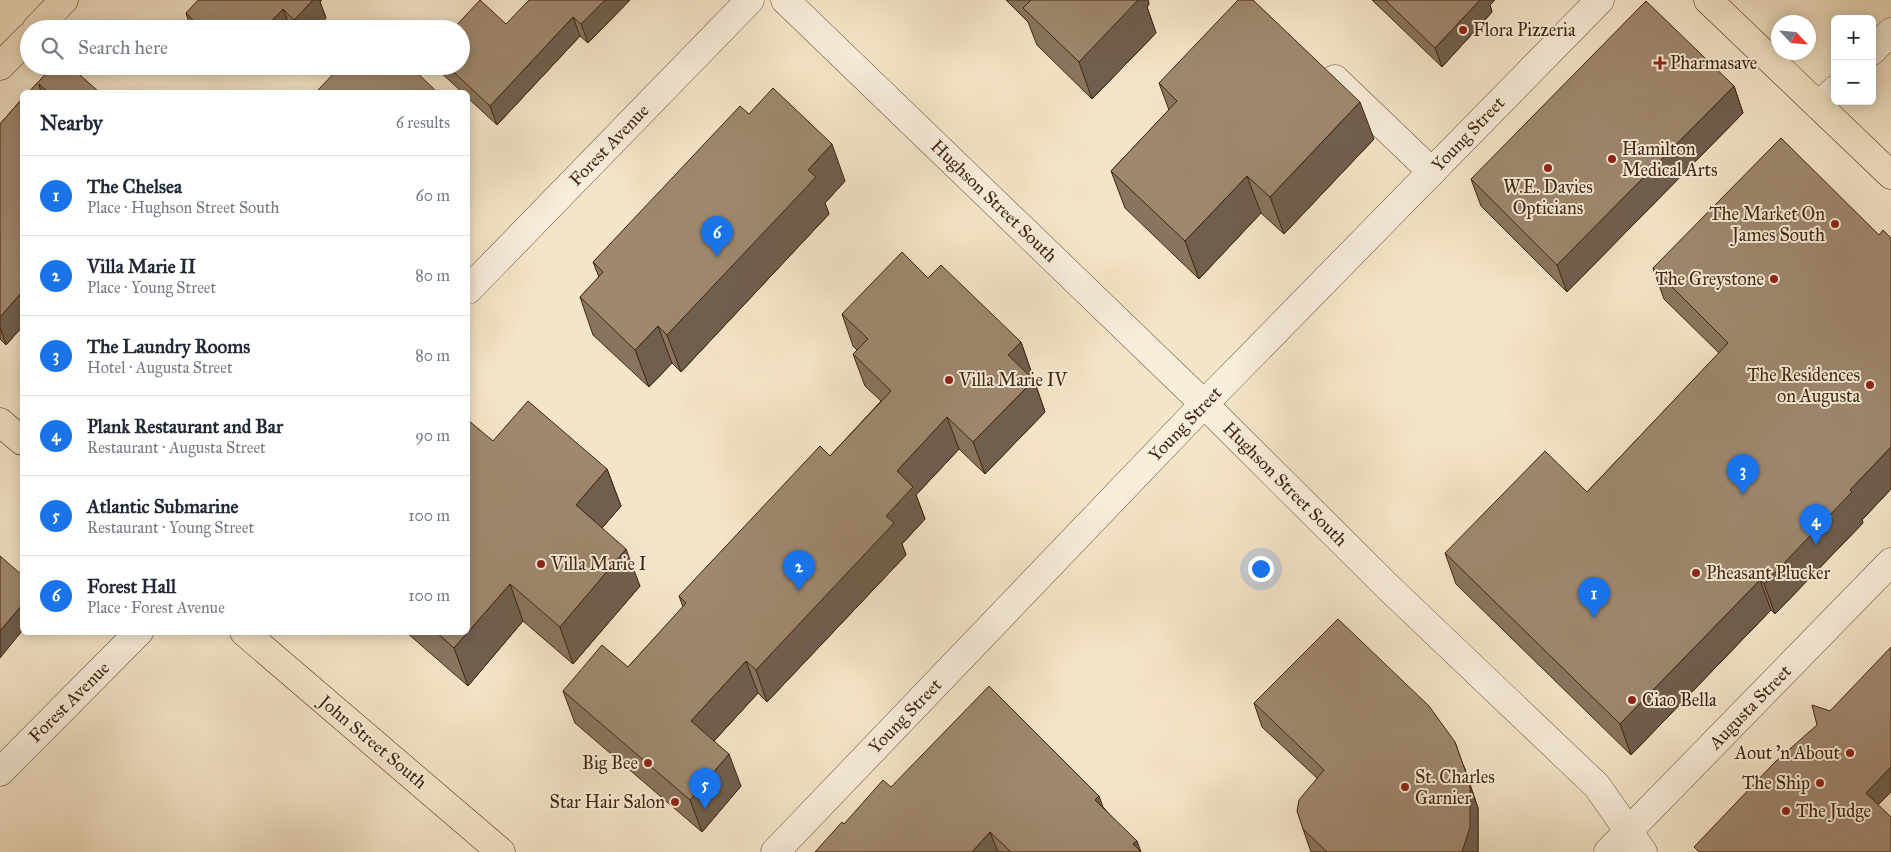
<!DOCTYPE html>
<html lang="en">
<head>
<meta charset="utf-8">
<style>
	body { margin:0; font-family:"IM FELL Great Primer",serif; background:#f2f2f3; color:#1f2937 }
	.controls { position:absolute; right:15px; top:15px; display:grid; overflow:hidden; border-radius:8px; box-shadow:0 2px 12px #0003 }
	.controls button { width:45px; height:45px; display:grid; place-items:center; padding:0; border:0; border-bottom:1px solid #e0e1e3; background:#fff; color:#1f2937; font:25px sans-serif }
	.compass { position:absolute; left:1771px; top:15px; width:45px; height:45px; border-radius:50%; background:#fff; box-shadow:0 2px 12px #0003; rotate:116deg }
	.you { position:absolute; left:1260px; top:568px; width:18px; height:18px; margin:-12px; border:4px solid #fff; border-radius:50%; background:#1a73e8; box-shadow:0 0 0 8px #1a73e833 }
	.badge { display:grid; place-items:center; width:32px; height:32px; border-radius:50%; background:#1a73e8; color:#fff; font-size:16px; font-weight:700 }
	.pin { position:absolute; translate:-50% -41px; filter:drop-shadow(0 1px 2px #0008) }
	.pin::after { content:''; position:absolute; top:26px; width:18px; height:15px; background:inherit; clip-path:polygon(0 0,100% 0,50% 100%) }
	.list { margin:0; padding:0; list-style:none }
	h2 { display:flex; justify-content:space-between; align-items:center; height:65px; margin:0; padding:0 20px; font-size:21px }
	h2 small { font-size:16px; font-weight:400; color:#747a83 }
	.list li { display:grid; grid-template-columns:32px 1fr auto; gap:15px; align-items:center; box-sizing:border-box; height:80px; padding:0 20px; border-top:1px solid #e0e1e3 }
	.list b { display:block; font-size:19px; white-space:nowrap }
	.list p { margin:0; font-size:16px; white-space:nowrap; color:#747a83 }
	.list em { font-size:16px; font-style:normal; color:#747a83 }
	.icon { flex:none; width:28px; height:28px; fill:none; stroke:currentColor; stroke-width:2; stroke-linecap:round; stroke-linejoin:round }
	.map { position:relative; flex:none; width:1891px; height:852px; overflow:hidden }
	.search { position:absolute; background:#fff; box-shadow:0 2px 12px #0003; left:20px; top:20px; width:450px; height:55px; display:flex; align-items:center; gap:12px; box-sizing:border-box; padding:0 18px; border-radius:28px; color:#747a83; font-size:19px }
	.panel { position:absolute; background:#fff; box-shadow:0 2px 12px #0003; left:20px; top:90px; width:450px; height:545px; border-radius:8px }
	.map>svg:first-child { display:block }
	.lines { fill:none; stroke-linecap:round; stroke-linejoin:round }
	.minor-casing { stroke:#6f543d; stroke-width:29 }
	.major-casing { stroke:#42240f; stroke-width:29 }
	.minor { stroke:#f8eedb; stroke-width:28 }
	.major { stroke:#f5e5c8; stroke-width:28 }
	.wall { fill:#89755f; stroke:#42240f }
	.shaded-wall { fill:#6f5f4e; stroke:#42240f }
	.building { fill:#9f886f; stroke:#42240f }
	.poi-dot { fill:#8f2418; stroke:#f8eedb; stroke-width:2 }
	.labels { text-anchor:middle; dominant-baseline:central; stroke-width:4; stroke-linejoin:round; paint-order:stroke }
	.poi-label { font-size:18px; fill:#42240f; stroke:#f8eedb; text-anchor:start }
	.street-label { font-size:18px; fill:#42240f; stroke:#f8eedb }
</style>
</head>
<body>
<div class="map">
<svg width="1891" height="852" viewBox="0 0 1891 852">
	<rect width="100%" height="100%" fill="#f5e5c8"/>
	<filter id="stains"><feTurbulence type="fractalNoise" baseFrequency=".004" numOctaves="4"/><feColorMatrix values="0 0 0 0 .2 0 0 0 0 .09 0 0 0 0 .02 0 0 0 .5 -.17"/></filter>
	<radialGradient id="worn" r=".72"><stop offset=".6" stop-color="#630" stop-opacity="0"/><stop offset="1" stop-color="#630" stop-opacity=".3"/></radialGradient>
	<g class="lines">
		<!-- minor casing -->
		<g class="minor-casing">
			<g id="minor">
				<polyline points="785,0 1204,404 1390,589 1597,786 1643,852"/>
				<polyline points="1872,51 1891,32"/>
				<polyline points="1335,79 1432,172"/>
				<polyline points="1819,106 1835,90"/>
				<polyline points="468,290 750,0"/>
				<polyline points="0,772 139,632"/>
				<polyline points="775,852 1204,404 1600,0"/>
				<polyline points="1608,852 1891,562"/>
			</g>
		</g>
		<!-- major casing -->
		<g class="major-casing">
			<g id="major">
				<polyline points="1708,0 1891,175"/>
				<polyline points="36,29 64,0"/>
				<polyline points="0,66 29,37"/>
				<polyline points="0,422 22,441"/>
				<polyline points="244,632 501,852"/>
			</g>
		</g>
		<!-- minor -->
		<use href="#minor" class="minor"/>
		<!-- major -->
		<use href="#major" class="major"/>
	</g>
	<!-- wall -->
	<g class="wall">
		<polygon points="630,0 588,43 580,36 497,125 468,98 468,92 462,92 439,71 437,66 461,66 506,24"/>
		<polygon points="1006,0 1148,0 1149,4 1147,7 1156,33 1092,99 1037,45 1028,22"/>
		<polygon points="1372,0 1495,0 1490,5 1492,12 1442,67"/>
		<polygon points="320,2 326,18 315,29 191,29 186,13"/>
		<polygon points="53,66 48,92 29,92"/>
		<polygon points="226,66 240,66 233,73"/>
		<polygon points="1159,83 1374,139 1284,234 1261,213 1199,279 1125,208 1111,171 1169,110"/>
		<polygon points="1734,86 1743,113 1567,292 1481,206 1471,179"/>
		<polygon points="22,99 22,327 6,345 0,339 0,124"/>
		<polygon points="749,114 845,181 825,203 829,214 681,372 672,363 649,387 593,335 580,297 599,277 593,262"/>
		<polygon points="1879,235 1891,238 1891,489 1862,520 1863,523 1775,614 1771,610 1631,755 1456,584 1445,553 1587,492 1719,353 1664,299 1653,268"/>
		<polygon points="928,278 1021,342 1032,374 1030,376 1034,380 1045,412 985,474 959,449 916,495 925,519 902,544 906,555 767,702 758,693 714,741 741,786 702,832 575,723 563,691 628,667 683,607 679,596 830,456 881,401 865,386 853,354 857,350 853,346 842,314"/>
		<polygon points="493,441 607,469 621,506 602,528 640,586 573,664 523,621 468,686 406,632 468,632"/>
		<polygon points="1254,703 1464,766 1478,808 1478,852 1311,852 1303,829 1317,778 1262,727"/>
		<polygon points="891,787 1104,808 1141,852 815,852 844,824"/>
	</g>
	<!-- shaded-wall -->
	<g class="shaded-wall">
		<polygon points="313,0 322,0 320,2 326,18 315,29 297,29 294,20"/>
		<polygon points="605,0 630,0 588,43 581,24"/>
		<polygon points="1132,0 1148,0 1149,4 1147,7 1156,33 1092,99 1079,62"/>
		<polygon points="1480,0 1495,0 1490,5 1492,12 1442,67 1435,48"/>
		<polygon points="283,9 291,29 264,29"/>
		<polygon points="573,17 580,36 497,125 490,106"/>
		<polygon points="231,66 240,66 233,73"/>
		<polygon points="1734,86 1743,113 1567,292 1557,265"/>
		<polygon points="1360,102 1374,139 1284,234 1270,197"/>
		<polygon points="832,144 845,181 825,203 829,214 681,372 667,335 808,170"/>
		<polygon points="1247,176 1261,213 1199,279 1185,241"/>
		<polygon points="22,292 22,327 6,345 0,327 0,317"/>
		<polygon points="658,326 672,363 649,387 635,350"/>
		<polygon points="1021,342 1032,374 1019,387 1008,355"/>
		<polygon points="1034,380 1045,412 985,474 973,442"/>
		<polygon points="947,417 959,449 916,495 925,519 902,544 906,555 767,702 756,670 886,516 897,471"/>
		<polygon points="1891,447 1891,489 1862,520 1863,523 1775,614 1764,584 1850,490"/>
		<polygon points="607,469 621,506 590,542 576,505"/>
		<polygon points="626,549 640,586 573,664 560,627"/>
		<polygon points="1760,580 1771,610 1631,755 1620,724"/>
		<polygon points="510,584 523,621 468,686 454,648"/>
		<polygon points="22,605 22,631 0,658 0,631"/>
		<polygon points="746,661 758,693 703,753 691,721"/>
		<polygon points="1455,742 1478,808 1478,852 1462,852"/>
		<polygon points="729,754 741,786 702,832 690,800"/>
		<polygon points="1891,767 1891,792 1872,811 1866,793"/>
		<polygon points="1099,796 1107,818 1095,800"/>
		<polygon points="990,832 998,852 972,852"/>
		<polygon points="1137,841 1141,852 1133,844"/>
	</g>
	<!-- building -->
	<g class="building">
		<polygon points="198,0 313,0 294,20 283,9 264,29 202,29 186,13"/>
		<polygon points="480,0 506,24 529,0 605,0 581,24 573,17 490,106 447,66 461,66 461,29 453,29"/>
		<polygon points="1030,0 1138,0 1079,62 1023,8 1031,0"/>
		<polygon points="1238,0 1253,0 1360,102 1270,197 1247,176 1185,241 1111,171 1177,101 1159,83"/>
		<polygon points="1385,0 1480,0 1435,48"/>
		<polygon points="1646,1 1734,86 1557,265 1471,179"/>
		<polygon points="53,66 70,66 99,92 48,92 39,84 41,92 29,92"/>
		<polygon points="341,66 410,66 437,92 316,92"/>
		<polygon points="773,88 832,144 808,170 816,177 667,335 658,326 635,350 580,297 603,272 593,262 740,106 749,114"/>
		<polygon points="22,99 22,292 0,317 0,124"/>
		<polygon points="1781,138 1879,235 1883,230 1891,238 1891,447 1850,490 1852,492 1764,584 1760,580 1620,724 1445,553 1545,451 1587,492 1728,343 1653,268"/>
		<polygon points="902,252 928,278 941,265 1021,342 1008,355 1034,380 973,442 947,417 897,471 913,487 886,516 894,523 756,670 746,661 691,721 729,754 690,800 563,691 602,645 628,667 686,603 679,596 820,446 830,456 891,391 853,354 868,339 842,314"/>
		<polygon points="528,401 607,469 576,505 626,549 560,627 510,584 454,648 436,632 468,632 468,420 493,441"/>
		<polygon points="0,556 22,575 22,605 0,631"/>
		<polygon points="1338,619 1429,706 1455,742 1470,784 1470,827 1462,852 1327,852 1303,829 1297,811 1299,800 1324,770 1254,703"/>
		<polygon points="1891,647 1891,767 1866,793 1891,817 1891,852 1699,852 1694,847 1775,762 1817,725 1812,705 1830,711"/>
		<polygon points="989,686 1099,796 1095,800 1137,841 1133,844 1141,852 1011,852 990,832 972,852 815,852 842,822 844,824 883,780 891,787"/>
	</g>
	<!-- markers -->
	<g class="poi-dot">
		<circle cx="1463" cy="30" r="5"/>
		<path d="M1657.5 55.5h5v5h5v5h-5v5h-5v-5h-5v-5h5z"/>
		<circle cx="1612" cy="159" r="5"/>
		<circle cx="1548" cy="168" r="5"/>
		<circle cx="1835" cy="224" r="5"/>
		<circle cx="1774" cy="279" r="5"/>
		<circle cx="949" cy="380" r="5"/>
		<circle cx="1870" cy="385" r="5"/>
		<circle cx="541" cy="564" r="5"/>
		<circle cx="1696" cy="573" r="5"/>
		<circle cx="1632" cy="700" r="5"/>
		<circle cx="1850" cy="753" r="5"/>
		<circle cx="648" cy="763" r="5"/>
		<circle cx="1820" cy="783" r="5"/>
		<circle cx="1405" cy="787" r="5"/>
		<circle cx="675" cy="802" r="5"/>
		<circle cx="1786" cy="811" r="5"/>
	</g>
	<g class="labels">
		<!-- poi labels -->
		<g class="poi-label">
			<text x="1473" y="30">Flora Pizzeria</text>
			<text x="1670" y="63">Pharmasave</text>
			<text x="1622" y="149">Hamilton<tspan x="1622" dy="21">Medical Arts</tspan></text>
			<text x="1548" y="187" text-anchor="middle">W.E. Davies<tspan x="1548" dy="21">Opticians</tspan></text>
			<text x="1825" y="214" text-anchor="end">The Market On<tspan x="1825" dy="21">James South</tspan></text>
			<text x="1764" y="279" text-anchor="end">The Greystone</text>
			<text x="1860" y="375" text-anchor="end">The Residences<tspan x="1860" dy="21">on Augusta</tspan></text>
			<text x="959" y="380">Villa Marie IV</text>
			<text x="551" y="564">Villa Marie I</text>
			<text x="1706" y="573">Pheasant Plucker</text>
			<text x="1642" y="700">Ciao Bella</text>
			<text x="1840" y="753" text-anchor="end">Aout 'n About</text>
			<text x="638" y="763" text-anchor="end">Big Bee</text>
			<text x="1415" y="777">St. Charles<tspan x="1415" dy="21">Garnier</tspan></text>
			<text x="1810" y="783" text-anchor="end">The Ship</text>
			<text x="665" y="802" text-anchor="end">Star Hair Salon</text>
			<text x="1796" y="811">The Judge</text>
		</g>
		<!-- street labels -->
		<g class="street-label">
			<text transform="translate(1468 134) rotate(-46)">Young Street</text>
			<text transform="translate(609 145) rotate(-46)">Forest Avenue</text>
			<text transform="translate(994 201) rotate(44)">Hughson Street South</text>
			<text transform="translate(1185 424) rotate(-46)">Young Street</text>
			<text transform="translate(1285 484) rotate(45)">Hughson Street South</text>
			<text transform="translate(69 702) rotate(-45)">Forest Avenue</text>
			<text transform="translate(1750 707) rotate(-46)">Augusta Street</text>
			<text transform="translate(905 716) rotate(-46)">Young Street</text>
			<text transform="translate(373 742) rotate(40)">John Street South</text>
		</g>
	</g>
	<rect width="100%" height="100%" filter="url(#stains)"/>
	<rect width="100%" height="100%" fill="url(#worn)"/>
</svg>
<div class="controls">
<button>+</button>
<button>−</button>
</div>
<svg class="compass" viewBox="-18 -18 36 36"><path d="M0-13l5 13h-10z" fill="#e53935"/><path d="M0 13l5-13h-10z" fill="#747a83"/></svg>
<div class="you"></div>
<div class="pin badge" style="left:1594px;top:618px">1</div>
<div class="pin badge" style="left:799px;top:591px">2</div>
<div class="pin badge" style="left:1743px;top:495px">3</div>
<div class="pin badge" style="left:1816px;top:545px">4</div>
<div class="pin badge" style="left:705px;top:809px">5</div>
<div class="pin badge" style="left:717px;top:257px">6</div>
<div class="search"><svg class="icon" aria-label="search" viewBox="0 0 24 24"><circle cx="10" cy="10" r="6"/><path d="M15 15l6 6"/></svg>Search here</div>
<section class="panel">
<h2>Nearby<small>6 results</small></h2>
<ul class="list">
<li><span class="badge">1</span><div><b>The Chelsea</b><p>Place · Hughson Street South</p></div><em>60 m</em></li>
<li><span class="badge">2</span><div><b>Villa Marie II</b><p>Place · Young Street</p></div><em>80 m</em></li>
<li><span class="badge">3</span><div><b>The Laundry Rooms</b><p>Hotel · Augusta Street</p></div><em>80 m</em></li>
<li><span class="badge">4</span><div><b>Plank Restaurant and Bar</b><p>Restaurant · Augusta Street</p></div><em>90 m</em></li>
<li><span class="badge">5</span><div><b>Atlantic Submarine</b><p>Restaurant · Young Street</p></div><em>100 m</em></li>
<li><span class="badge">6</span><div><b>Forest Hall</b><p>Place · Forest Avenue</p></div><em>100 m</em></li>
</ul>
</section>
</div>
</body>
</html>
